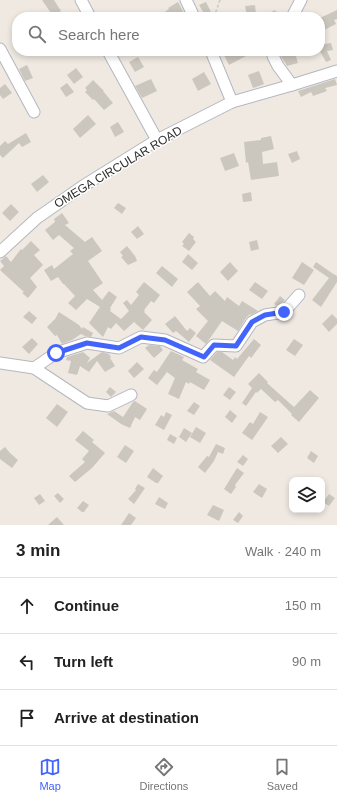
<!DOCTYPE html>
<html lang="en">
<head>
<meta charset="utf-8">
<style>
	body { margin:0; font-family:Arial,sans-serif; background:#f2f2f2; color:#222 }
	.controls { position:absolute; right:12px; bottom:12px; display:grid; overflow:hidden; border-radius:8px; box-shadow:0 2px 6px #0003 }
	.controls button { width:36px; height:36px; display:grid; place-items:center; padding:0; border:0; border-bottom:1px solid #e0e0e0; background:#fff; color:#222; font:20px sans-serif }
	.stop { position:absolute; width:12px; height:12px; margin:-9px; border:3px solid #4264fb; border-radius:50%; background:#fff }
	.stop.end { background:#4264fb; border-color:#fff; box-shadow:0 1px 4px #0008 }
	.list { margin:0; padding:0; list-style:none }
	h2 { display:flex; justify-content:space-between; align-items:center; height:52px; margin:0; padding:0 16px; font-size:17px }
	h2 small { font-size:13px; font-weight:400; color:#767676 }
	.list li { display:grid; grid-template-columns:26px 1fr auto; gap:12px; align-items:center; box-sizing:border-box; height:56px; padding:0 16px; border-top:1px solid #e0e0e0 }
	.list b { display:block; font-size:15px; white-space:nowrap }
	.list em { font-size:13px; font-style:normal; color:#767676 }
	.icon { flex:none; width:22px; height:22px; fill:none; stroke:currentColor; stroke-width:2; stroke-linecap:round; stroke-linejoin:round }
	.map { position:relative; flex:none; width:337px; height:525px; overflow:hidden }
	.search { position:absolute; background:#fff; box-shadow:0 2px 6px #0003; left:12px; right:12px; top:12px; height:44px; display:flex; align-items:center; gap:10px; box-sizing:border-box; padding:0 14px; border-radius:16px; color:#767676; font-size:15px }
	.sheet { height:220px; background:#fff }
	nav { display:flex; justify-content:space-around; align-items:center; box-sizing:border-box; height:56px; border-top:1px solid #e0e0e0; background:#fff; font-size:11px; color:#767676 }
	nav a { display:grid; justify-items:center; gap:2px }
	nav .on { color:#4264fb }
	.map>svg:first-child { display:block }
	.building { fill:#cbc7bf }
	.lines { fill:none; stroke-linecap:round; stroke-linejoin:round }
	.minor-casing { stroke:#b4b7c1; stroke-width:13 }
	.path { stroke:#c9c9c9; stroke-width:1.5; stroke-dasharray:3 2; stroke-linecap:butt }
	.minor { stroke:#fff; stroke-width:11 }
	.route { stroke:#4264fb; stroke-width:5 }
	.labels { text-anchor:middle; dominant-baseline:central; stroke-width:3; stroke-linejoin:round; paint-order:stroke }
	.street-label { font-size:12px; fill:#2e2e2e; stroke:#fff }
</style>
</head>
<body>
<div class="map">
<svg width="337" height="525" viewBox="0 0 337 525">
	<rect width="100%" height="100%" fill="#efe9e1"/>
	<!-- building -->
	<g class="building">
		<polygon points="42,0 54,0 61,11 53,16"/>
		<polygon points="178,2 184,13 176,17 157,17 169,9 168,8"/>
		<polygon points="206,2 211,12 205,15 199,5"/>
		<polygon points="255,5 256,14 247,16 245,6"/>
		<polygon points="275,10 279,17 262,17"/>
		<polygon points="337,10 337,19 334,20 336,24 324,30 320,22 320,18"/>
		<polygon points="322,40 324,44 331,43 333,50 327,51 331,60 326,62 320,51 322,51 320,41"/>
		<polygon points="222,51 244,51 246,56 229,65"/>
		<polygon points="295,53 298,63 287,66 281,56"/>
		<polygon points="138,57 144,67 135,72 129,62"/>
		<polygon points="27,65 33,78 25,81 19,69"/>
		<polygon points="76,68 83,77 74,84 67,75"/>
		<polygon points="259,71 264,84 253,88 248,75"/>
		<polygon points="204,72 211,84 198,91 192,79"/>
		<polygon points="151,79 157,91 142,98 135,86"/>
		<polygon points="335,79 337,85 325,88 327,91 313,96 311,92 301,97 298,91"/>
		<polygon points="93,80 104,91 103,91 113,103 104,110 94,99 93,100 85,92 87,90 85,88"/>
		<polygon points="67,83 74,92 66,97 60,88"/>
		<polygon points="5,84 12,93 3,99 0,95 0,88"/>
		<polygon points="88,115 96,124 80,138 73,129"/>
		<polygon points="118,122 124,132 115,137 110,127"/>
		<polygon points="26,133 31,142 22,147 19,143 3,158 0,155 0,146 5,141 8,144"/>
		<polygon points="271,136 274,149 262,152 263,164 277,162 279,176 251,180 248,162 246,163 244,142 261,140 261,138"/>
		<polygon points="297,151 300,159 292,163 288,154"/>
		<polygon points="234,153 239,166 225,171 220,158"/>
		<polygon points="43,175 49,182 37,192 31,184"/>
		<polygon points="251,192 252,201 243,202 242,194"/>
		<polygon points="118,203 126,208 122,214 114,208"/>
		<polygon points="11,204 19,212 10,221 2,213"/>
		<polygon points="62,213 69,223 65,225 85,242 92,237 102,251 88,261 103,283 93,290 102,300 109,291 117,297 110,308 111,309 110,311 121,319 129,311 123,303 127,300 131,305 139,295 136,292 144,282 160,295 154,303 151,301 144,310 145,311 144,312 152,320 143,330 134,322 124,331 116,323 111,329 108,327 103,337 89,323 100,307 87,299 76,310 68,303 75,296 64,284 63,284 58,277 51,281 44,270 52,265 54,269 73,254 70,251 74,248 59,235 53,240 45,230 55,222 54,219"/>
		<polygon points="138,226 144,234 137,239 131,232"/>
		<polygon points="189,233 194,237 193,239 196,242 189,251 182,246 184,244 182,242"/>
		<polygon points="257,240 259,249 251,251 249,242"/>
		<polygon points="31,241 40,250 34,255 43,265 30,278 37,287 28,298 22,293 24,292 0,270 4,266 0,261 6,256 11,262 21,249 22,250"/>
		<polygon points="127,246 135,256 137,261 128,265 121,257 123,256 120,252"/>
		<polygon points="188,254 198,263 192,270 182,262"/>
		<polygon points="230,262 238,271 228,281 220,272"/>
		<polygon points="302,262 314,270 304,285 292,278"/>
		<polygon points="316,262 332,273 331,275 332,273 337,276 337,282 321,307 312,300 329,278 313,267"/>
		<polygon points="162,266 178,279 172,287 156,273"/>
		<polygon points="198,282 210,296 215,291 225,301 227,297 239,306 242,301 258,311 251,315 250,314 246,318 238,331 222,321 206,344 196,336 208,321 196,309 200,306 187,292"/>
		<polygon points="255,282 268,291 262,299 249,290"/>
		<polygon points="280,296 285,300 280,305 277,306 274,304"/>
		<polygon points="29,311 37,318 32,324 23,317"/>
		<polygon points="59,312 79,325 82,329 83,327 93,333 91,337 85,336 81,334 72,340 62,344 57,335 55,336 47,327 55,319"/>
		<polygon points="332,314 337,319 337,324 329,332 322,324"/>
		<polygon points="175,316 187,331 190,328 196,333 189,342 176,331 173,333 165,324"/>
		<polygon points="32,338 38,344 29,354 22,347"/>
		<polygon points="254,339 261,345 251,358 249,356 234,377 210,360 217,352 222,352 233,360 235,357 237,359"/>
		<polygon points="294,339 303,345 295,356 286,350"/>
		<polygon points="149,345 160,346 163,350 154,358 145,348"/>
		<polygon points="171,351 184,357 182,360 198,369 196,372 210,380 204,390 190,382 189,384 186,382 179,399 168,394 175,378 167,372 157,385 148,378 154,370 157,372"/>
		<polygon points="83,352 90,358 87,363 102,352 109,354 111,357 110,358 115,366 105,372 97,361 89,372 80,366 77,375 68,373 71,361 66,360 67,357"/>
		<polygon points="137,362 144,369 134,378 128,371"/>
		<polygon points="259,373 268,382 267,383 294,407 310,390 319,398 299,422 291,415 292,414 278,400 275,402 261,389 257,393 256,392 246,406 242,403 252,388 248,384"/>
		<polygon points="110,387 116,392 111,397 106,392"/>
		<polygon points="229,387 236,392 230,400 223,395"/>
		<polygon points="135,401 147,409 140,420 135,417 130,428 121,424 107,414 114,411 123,417 133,402"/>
		<polygon points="194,402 200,406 194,415 187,411"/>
		<polygon points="57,404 68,412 57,427 46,418"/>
		<polygon points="230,410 237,416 232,423 225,417"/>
		<polygon points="166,412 172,415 164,430 155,425 161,415 164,417"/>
		<polygon points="260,412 268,417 252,440 242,433 250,422 253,424"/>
		<polygon points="196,427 206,433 200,443 190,437"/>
		<polygon points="184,428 192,433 186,442 179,437"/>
		<polygon points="83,431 94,440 92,442 105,453 92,468 75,482 69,476 85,462 82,459 89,451 75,440"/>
		<polygon points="170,434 177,438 174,444 167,440"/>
		<polygon points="281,437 288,444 278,453 271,446"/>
		<polygon points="216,444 225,448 223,454 218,452 214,461 205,473 198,467 207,456 209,457"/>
		<polygon points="125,445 134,451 126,463 117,457"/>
		<polygon points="5,447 10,453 18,460 12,468 0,459 0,451"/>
		<polygon points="311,451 318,456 314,463 307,458"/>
		<polygon points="243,455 248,459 243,466 237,462"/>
		<polygon points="153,468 163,476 158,483 156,483 147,477"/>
		<polygon points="237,468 244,473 235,485 236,487 231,494 224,489"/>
		<polygon points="138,484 145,488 134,504 128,499 136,490 135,489"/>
		<polygon points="259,484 267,489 262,498 253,492"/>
		<polygon points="58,493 64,499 60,503 54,496"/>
		<polygon points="40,494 45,501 39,505 34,498"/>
		<polygon points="329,494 335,498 329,506 323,502"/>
		<polygon points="159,497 168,503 165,509 155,504"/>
		<polygon points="83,501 89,505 84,512 82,512 77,508"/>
		<polygon points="213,505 224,510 219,521 207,515"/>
		<polygon points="239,512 243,516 238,523 233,520"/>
		<polygon points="129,513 136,518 131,525 121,525"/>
		<polygon points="57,517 64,525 48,525"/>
	</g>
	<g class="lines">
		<!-- minor casing -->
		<g class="minor-casing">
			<g id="minor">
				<polyline points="81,0 90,17"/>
				<polyline points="186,0 194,17"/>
				<polyline points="292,17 301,0"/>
				<polyline points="0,49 34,112"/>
				<polyline points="108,51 157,140"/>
				<polyline points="211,51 232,102"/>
				<polyline points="276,51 273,56 278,66 292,85"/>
				<polyline points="0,252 37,218 83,186 157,140 232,102 292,85 337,71"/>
				<polyline points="0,363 34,368 87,403 108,406 131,395"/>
				<polyline points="34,368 56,353 87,343 119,348 141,337 165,340 203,357 214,345 236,346 252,322 265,315 284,312 299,295"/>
			</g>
		</g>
		<!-- path -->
		<polyline class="path" points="214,17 220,0"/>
		<!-- minor -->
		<use href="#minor" class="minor"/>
	</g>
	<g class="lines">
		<!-- route -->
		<polyline class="route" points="56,353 87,343 119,348 141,337 165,340 204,357 214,345 236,346 252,322 265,315 284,312"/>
	</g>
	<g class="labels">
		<!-- street labels -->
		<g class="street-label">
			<text transform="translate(118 167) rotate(-31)">OMEGA CIRCULAR ROAD</text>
		</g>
	</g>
</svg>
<div class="controls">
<button><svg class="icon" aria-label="layers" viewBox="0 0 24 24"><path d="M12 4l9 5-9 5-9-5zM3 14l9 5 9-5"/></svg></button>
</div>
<div class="stop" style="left:56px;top:353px"></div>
<div class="stop end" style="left:284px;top:312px"></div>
<div class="search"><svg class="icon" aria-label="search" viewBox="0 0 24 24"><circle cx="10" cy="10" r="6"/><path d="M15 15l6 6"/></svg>Search here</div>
</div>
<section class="sheet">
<h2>3 min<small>Walk · 240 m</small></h2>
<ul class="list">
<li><svg class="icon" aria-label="ahead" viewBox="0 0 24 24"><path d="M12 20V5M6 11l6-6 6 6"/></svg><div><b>Continue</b></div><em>150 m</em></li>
<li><svg class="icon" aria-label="left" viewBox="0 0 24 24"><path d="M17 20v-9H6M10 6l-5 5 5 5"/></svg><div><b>Turn left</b></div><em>90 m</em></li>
<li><svg class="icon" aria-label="arrive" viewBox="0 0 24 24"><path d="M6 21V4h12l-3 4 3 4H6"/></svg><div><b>Arrive at destination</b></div></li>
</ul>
</section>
<nav>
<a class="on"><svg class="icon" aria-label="map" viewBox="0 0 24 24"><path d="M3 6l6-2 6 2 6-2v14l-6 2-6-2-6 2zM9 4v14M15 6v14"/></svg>Map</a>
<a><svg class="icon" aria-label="directions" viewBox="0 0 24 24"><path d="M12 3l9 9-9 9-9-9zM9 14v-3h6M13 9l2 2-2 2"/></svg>Directions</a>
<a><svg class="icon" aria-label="saved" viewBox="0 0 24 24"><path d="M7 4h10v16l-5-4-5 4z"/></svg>Saved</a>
</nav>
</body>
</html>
